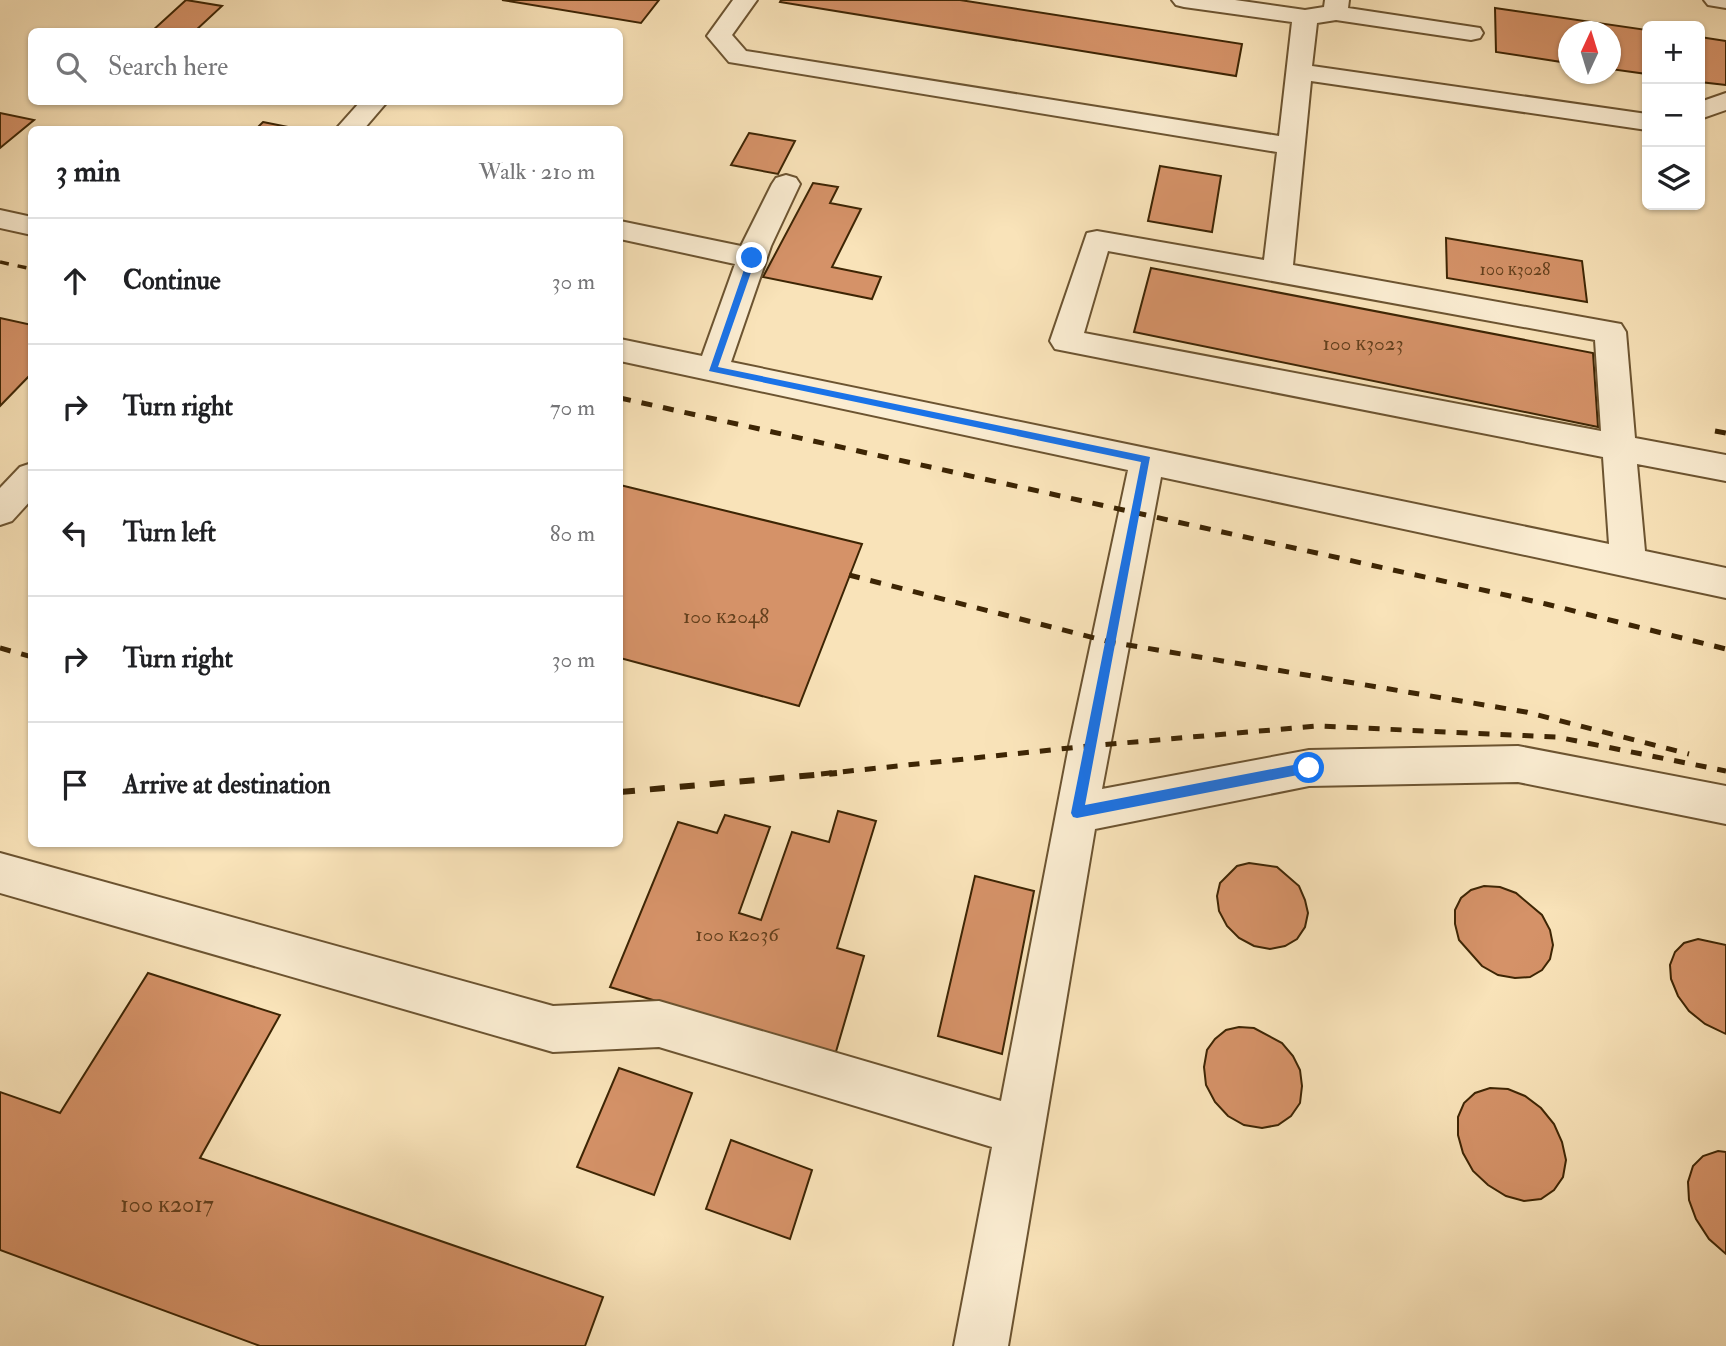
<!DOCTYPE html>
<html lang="en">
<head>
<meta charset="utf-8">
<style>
	body { margin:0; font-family:"IM FELL Double Pica",serif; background:#f6f6f6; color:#202124 }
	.controls { position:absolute; right:21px; top:21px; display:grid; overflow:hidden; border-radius:10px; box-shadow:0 2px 5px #0004 }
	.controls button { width:63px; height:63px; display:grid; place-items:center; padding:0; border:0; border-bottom:2px solid #e0e0e0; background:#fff; color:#202124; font:35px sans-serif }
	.compass { position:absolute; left:1558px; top:21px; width:63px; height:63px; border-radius:50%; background:#fff; box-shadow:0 2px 5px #0004; rotate:4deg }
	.stop { position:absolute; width:21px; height:21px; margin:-16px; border:5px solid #1a73e8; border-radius:50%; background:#fff }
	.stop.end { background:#1a73e8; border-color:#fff; box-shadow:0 2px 7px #0008 }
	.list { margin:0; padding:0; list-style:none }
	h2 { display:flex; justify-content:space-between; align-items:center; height:91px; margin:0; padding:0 28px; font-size:30px }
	h2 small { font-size:23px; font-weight:400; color:#757577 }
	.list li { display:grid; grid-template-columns:46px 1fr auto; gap:21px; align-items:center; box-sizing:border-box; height:126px; padding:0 28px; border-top:2px solid #e0e0e0 }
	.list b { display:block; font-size:26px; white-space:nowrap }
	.list em { font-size:23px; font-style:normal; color:#757577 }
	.icon { flex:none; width:38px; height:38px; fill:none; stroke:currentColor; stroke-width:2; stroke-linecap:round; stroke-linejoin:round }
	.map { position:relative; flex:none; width:1726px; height:1346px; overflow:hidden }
	.search { position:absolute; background:#fff; box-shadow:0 2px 5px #0004; left:28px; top:28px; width:595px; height:77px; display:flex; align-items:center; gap:18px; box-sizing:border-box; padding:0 24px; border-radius:10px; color:#757577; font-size:26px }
	.panel { position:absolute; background:#fff; box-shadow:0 2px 5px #0004; left:28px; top:126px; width:595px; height:721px; border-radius:10px }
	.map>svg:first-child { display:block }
	.building { fill:#d59268; stroke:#3d2504; stroke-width:2 }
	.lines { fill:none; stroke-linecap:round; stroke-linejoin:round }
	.minor-casing { stroke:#6c5431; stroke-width:4 }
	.minor { fill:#fbedd2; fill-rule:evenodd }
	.rail-far2 { stroke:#3d2504; stroke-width:3.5; stroke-dasharray:9 9; stroke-linecap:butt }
	.rail-far1 { stroke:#3d2504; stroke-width:5; stroke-dasharray:11 11; stroke-linecap:butt }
	.rail { stroke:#3d2504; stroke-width:6; stroke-dasharray:15 15; stroke-linecap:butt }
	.route { fill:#1a73e8 }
	.labels { text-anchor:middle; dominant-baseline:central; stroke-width:7; stroke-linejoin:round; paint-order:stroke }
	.far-number-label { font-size:18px; fill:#63401d }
	.number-label { font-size:21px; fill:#63401d }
	.near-number-label { font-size:24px; fill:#63401d }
</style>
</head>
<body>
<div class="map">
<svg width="1726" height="1346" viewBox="0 0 1726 1346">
	<rect width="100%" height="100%" fill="#f9e3b9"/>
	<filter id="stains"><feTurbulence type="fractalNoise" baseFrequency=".00286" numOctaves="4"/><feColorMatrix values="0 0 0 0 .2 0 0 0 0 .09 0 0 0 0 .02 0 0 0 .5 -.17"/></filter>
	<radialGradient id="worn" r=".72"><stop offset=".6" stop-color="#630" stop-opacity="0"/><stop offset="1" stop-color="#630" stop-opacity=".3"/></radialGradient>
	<!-- building -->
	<g class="building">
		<polygon points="186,0 222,6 194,32 151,32"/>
		<polygon points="502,0 659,0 641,23"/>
		<polygon points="781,0 960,0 1242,44 1236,76 780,2"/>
		<polygon points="1495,8 1647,30 1647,74 1610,69 1610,32 1568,32 1568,63 1496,52"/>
		<polygon points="1700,37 1726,41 1726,85 1700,82"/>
		<polygon points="0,113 34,120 0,148"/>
		<polygon points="263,122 303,130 255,130"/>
		<polygon points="749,133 795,141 778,174 731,165"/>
		<polygon points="1160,166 1221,176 1212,232 1148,221"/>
		<polygon points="813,183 838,187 830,203 861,209 832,267 881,277 872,299 763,277"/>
		<polygon points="1446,238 1582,261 1587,302 1447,278"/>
		<polygon points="1151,268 1593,353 1598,427 1134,332"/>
		<polygon points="0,318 32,325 32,373 0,406"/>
		<polygon points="620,485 862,544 799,706 620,658"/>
		<polygon points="838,811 876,821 837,948 864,956 835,1055 610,987 678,822 717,833 725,815 770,827 739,913 761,920 792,832 829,842"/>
		<polygon points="1249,863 1277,867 1299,886 1305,900 1308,913 1305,927 1297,939 1285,946 1270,949 1254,946 1239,938 1227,926 1219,911 1217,896 1220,883 1237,866"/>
		<polygon points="975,876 1034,891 1002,1054 938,1036"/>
		<polygon points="1484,886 1500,887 1516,893 1542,915 1550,930 1553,945 1550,959 1542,970 1530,977 1515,978 1498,975 1482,966 1459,940 1455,924 1455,910 1461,898 1471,890"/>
		<polygon points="1698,939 1726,945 1726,1034 1705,1024 1689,1011 1678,996 1671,979 1670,965 1675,952 1684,943"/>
		<polygon points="148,973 280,1015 200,1158 603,1297 585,1346 260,1346 0,1250 0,1092 60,1113"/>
		<polygon points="1239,1027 1254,1028 1282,1043 1293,1056 1300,1070 1302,1086 1300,1103 1291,1116 1278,1125 1262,1128 1244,1125 1228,1116 1215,1102 1206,1085 1204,1067 1207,1050 1215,1039 1226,1030"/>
		<polygon points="619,1068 692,1093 654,1195 577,1167"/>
		<polygon points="1490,1088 1508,1089 1525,1096 1541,1108 1554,1124 1562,1142 1566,1160 1563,1177 1554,1190 1541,1199 1524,1201 1506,1196 1488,1185 1473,1171 1463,1153 1458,1135 1458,1117 1464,1103 1475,1093"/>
		<polygon points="731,1140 812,1170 790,1239 706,1209"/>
		<polygon points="1718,1151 1726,1152 1726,1254 1709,1239 1696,1219 1689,1200 1688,1182 1693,1166 1703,1156"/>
	</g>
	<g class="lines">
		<!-- minor casing -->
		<g class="minor-casing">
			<g id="minor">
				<path d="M 733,0 L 757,0 L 732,35 L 746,51 L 1279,136 L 1292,22 L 1184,7 L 1176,5 L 1172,0 L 1235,0 L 1305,10 L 1324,7 L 1325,0 L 1349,0 L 1348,8 L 1480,28 L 1483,33 L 1480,38 L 1471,40 L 1336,20 L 1317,23 L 1312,66 L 1647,114 L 1647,130 L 1311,81 L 1293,265 L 1621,324 L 1626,332 L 1635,438 L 1726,455 L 1726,481 L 1637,464 L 1645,551 L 1726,568 L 1726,598 L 1161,477 L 1102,789 L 1309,750 L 1518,746 L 1726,786 L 1726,824 L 1518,782 L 1309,786 L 1095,829 L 1008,1346 L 954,1346 L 992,1147 L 659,1047 L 553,1052 L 0,893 L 0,853 L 553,1006 L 659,1001 L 1001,1101 L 1069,746 L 1128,470 L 620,361 L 620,339 L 702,356 L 735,264 L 620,239 L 620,221 L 741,246 L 772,184 L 776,178 L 786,175 L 796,178 L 800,184 L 771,246 L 731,362 L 1609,544 L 1603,457 L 1055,349 L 1050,341 L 1087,233 L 1097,231 L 1264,260 L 1277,152 L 729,62 L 707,36 ZM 1108,251 L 1595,340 L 1601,431 L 1084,333 Z"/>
				<polygon points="1704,0 1726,0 1726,8 1708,5"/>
				<polygon points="1726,93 1726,110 1700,119 1700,102"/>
				<polygon points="360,102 387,102 363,130 335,130"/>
				<polygon points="0,210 32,217 32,235 0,228"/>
				<polygon points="32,463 32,499 12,521 0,525 0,488 20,467"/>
			</g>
		</g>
		<!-- minor -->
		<use href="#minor" class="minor"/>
		<!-- rail-far2 -->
		<polyline class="rail-far2" points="0,262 32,269"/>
		<!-- rail-far1 -->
		<g class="rail-far1">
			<polyline points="620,398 1546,604 1726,649"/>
			<polyline points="1715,431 1726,433"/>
			<polyline points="849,575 1110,642 1526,712 1689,754"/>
			<polyline points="0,648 32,657"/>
			<polyline points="821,774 1089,746 1317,726 1557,737 1726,771"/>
		</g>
		<!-- rail -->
		<polyline class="rail" points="620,792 837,773"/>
	</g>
	<!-- route -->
	<polygon class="route" points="752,255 756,258 718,367 1150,457 1085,805 1309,762 1313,764 1313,772 1077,818 1073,817 1071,813 1141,462 709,371 748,258"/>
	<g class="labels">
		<!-- far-number labels -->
		<g class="far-number-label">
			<text x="1515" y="269">100 к3028</text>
		</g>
		<!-- number labels -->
		<g class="number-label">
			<text x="1363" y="343">100 к3023</text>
			<text x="726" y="616">100 к2048</text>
			<text x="737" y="934">100 к2036</text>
		</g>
		<!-- near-number labels -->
		<g class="near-number-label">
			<text x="167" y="1204">100 к2017</text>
		</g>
	</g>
	<rect width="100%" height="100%" filter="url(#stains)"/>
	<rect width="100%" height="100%" fill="url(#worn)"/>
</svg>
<div class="controls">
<button>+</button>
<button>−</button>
<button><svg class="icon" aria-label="layers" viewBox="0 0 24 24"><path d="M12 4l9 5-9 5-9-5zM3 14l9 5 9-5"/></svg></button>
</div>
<svg class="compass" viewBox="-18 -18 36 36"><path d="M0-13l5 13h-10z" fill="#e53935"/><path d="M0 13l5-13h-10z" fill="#757577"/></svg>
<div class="stop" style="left:1309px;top:768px"></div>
<div class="stop end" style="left:752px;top:258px"></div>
<div class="search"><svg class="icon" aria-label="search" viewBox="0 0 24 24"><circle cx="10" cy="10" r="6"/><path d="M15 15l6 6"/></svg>Search here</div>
<section class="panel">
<h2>3 min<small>Walk · 210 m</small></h2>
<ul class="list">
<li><svg class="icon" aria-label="ahead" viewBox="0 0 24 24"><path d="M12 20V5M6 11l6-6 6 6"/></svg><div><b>Continue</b></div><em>30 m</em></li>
<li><svg class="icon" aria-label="right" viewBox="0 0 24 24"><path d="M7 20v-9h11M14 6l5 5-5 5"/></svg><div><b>Turn right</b></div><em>70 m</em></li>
<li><svg class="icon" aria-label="left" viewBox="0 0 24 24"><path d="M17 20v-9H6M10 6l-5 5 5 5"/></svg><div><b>Turn left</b></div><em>80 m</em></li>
<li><svg class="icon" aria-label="right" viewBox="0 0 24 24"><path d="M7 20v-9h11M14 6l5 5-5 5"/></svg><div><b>Turn right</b></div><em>30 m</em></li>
<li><svg class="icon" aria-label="arrive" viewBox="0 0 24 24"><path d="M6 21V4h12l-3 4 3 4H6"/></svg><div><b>Arrive at destination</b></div></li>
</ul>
</section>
</div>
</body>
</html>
